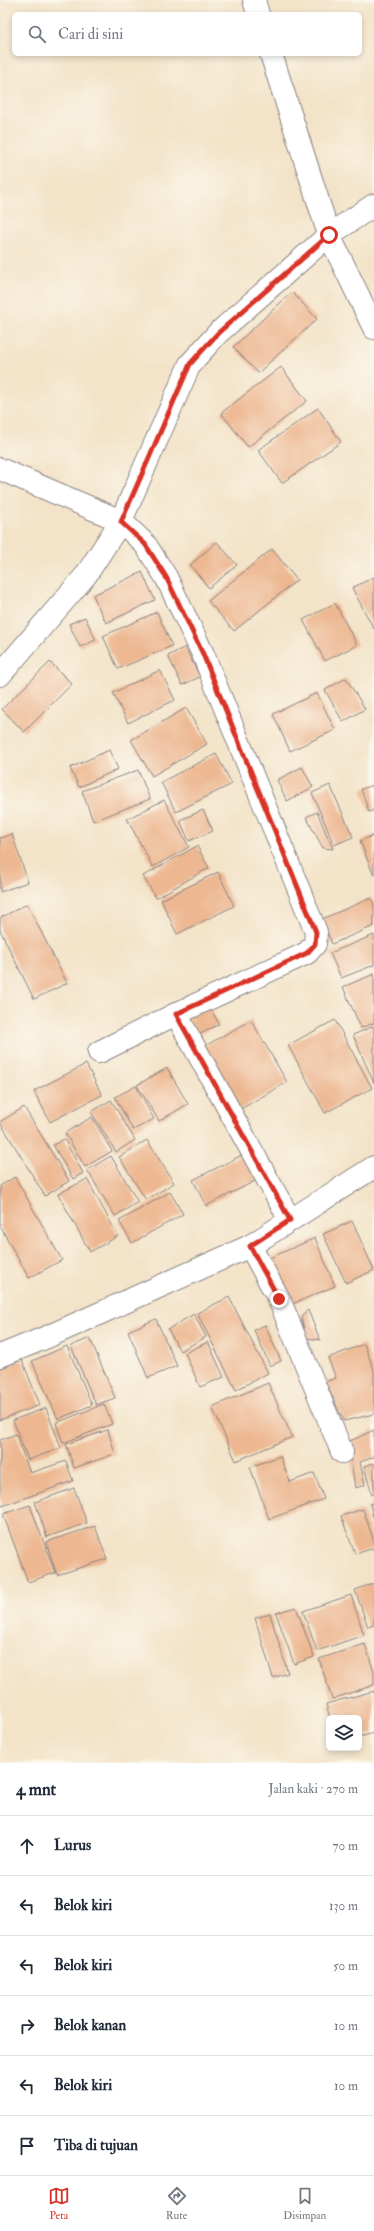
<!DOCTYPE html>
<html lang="id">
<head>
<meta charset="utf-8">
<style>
	body { margin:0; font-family:"IM FELL Double Pica",serif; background:#f2f2f3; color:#1f2937 }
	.controls { position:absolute; right:12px; bottom:12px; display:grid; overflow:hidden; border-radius:6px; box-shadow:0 2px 6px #0003 }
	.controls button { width:36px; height:36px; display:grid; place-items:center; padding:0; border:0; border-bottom:1px solid #e0e1e3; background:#fff; color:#1f2937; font:20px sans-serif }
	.stop { position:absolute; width:12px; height:12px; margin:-9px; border:3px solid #d93025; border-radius:50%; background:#fff }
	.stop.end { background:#d93025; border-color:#fff; box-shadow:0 1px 4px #0008 }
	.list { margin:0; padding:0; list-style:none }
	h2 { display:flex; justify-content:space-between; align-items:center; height:52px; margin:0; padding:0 16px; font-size:17px }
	h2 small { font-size:13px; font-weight:400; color:#747a83 }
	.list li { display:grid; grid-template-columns:26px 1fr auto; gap:12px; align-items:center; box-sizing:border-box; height:60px; padding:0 16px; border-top:1px solid #e0e1e3 }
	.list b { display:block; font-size:15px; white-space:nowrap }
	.list em { font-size:13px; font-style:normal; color:#747a83 }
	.icon { flex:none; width:22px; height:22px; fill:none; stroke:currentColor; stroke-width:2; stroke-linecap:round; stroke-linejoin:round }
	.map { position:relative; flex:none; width:374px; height:1763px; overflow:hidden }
	.search { position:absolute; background:#fff; box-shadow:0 2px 6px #0003; left:12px; right:12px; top:12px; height:44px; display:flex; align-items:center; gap:10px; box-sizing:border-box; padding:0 14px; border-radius:6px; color:#747a83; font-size:15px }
	.sheet { height:412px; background:#fff }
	nav { display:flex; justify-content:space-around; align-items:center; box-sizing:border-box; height:56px; border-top:1px solid #e0e1e3; background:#fff; font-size:11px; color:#747a83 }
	nav a { display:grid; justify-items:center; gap:2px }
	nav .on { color:#d93025 }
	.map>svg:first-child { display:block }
	.building { fill:#edb791 }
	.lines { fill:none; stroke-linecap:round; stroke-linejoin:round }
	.minor-casing { stroke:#8a8282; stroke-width:24 }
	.minor { stroke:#fff; stroke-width:22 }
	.route { stroke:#d93025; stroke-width:5 }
</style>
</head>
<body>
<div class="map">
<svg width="374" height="1763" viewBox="0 0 374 1763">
	<rect width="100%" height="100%" fill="#fbf7ec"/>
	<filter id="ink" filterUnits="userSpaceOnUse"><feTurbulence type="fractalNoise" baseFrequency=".025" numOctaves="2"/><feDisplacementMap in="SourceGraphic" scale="8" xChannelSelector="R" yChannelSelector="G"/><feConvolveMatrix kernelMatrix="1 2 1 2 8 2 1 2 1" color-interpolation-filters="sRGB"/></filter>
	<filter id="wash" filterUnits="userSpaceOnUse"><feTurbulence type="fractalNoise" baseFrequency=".012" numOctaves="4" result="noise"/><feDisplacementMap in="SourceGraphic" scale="16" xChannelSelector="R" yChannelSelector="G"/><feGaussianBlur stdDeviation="0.9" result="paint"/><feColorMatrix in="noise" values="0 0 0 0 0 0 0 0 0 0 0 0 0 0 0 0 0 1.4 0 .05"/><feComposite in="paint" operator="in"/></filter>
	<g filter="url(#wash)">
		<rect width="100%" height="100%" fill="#f3e3c8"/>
		<g id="blocks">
			<!-- building -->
			<g class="building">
				<polygon points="292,292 317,319 258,373 233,347"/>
				<polygon points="281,367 307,401 248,447 221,413"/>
				<polygon points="318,408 341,442 282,483 258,450"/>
				<polygon points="217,542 237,565 209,588 190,565"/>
				<polygon points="272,549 297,580 234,631 208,601"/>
				<polygon points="142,572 155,600 106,623 93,595"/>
				<polygon points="374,577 374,629 352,588"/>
				<polygon points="335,603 357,645 325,661 303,620"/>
				<polygon points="157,612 172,646 118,669 103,636"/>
				<polygon points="85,617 96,640 80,647 69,624"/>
				<polygon points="185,647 200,677 182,685 168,656"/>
				<polygon points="50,662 72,684 24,732 2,709"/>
				<polygon points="160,670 175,700 128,723 113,693"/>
				<polygon points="346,678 365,709 343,722 325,690"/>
				<polygon points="317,693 335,730 290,751 273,714"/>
				<polygon points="186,708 207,744 152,776 131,740"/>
				<polygon points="109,750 118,769 79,787 70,768"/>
				<polygon points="216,754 232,784 176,812 161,782"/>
				<polygon points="302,767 313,787 287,801 277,780"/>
				<polygon points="138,770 150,799 93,821 82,791"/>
				<polygon points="330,785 353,837 334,845 312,793"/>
				<polygon points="374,785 374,810 369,812 361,789"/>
				<polygon points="164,800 189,847 153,867 127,819"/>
				<polygon points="203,810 213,831 189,841 180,820"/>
				<polygon points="317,812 333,849 323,848 306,817"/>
				<polygon points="12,834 28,882 0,892 0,838"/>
				<polygon points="374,835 374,876 360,841"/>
				<polygon points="197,846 209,868 156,898 143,876"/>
				<polygon points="218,872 234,906 177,934 161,900"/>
				<polygon points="371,898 374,904 374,926 332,944 322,919"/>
				<polygon points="27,904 67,983 34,999 0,930 0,918"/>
				<polygon points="374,935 374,965 341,978 330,953"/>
				<polygon points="374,974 374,1023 361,1028 343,987"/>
				<polygon points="208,1004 219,1024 193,1038 182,1018"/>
				<polygon points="251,1020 287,1082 234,1113 198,1050"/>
				<polygon points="335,1020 372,1088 325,1113 288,1045"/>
				<polygon points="374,1026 374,1083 353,1035"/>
				<polygon points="86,1064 102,1095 50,1122 34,1091"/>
				<polygon points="167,1068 188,1104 159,1121 137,1085"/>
				<polygon points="136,1086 154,1119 133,1130 115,1097"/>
				<polygon points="111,1100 135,1140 116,1152 91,1112"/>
				<polygon points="24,1107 69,1181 45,1196 0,1122"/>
				<polygon points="92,1117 112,1151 85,1167 65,1133"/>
				<polygon points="64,1139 83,1173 73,1179 53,1145"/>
				<polygon points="147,1140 174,1183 146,1200 119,1157"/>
				<polygon points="244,1154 257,1180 206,1206 193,1180"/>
				<polygon points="111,1156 138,1202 115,1216 87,1170"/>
				<polygon points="15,1177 62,1260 29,1278 0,1226 0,1186"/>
				<polygon points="87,1179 118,1236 90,1252 58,1194"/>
				<polygon points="170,1192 183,1214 132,1243 119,1221"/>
				<polygon points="352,1221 374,1270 346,1283 323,1234"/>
				<polygon points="315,1238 335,1286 290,1305 270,1258"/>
				<polygon points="229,1297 268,1373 236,1390 197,1313"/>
				<polygon points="308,1310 320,1340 306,1338 301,1316"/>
				<polygon points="194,1314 206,1337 180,1351 168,1329"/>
				<polygon points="156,1319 177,1366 148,1378 128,1331"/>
				<polygon points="265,1325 281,1361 270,1366 254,1330"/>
				<polygon points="90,1338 115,1398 96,1405 71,1346"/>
				<polygon points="208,1342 224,1377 200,1387 185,1353"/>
				<polygon points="364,1344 374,1370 374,1414 344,1421 325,1382 336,1378 328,1358"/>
				<polygon points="67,1346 92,1405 58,1419 32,1361"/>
				<polygon points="22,1360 40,1405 0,1420 0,1368"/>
				<polygon points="268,1383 292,1437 236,1461 212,1407"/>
				<polygon points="104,1404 112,1424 63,1443 56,1423"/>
				<polygon points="46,1408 61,1448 28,1460 13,1420"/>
				<polygon points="108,1430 115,1454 74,1468 66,1444"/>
				<polygon points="374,1430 374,1457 360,1462 365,1485 355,1488 348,1442"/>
				<polygon points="16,1434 30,1473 66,1461 73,1481 2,1506 0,1499 0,1440"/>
				<polygon points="280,1456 290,1482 314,1473 324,1499 269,1519 250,1467"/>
				<polygon points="374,1463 374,1494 372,1495 364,1466"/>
				<polygon points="74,1488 87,1523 47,1537 35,1502"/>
				<polygon points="374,1503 374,1517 373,1517 370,1504"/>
				<polygon points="30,1505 55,1573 28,1582 3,1514"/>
				<polygon points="363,1509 374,1542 374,1548 355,1554 341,1516"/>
				<polygon points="95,1526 107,1559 57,1575 46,1542"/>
				<polygon points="374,1583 374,1625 368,1627 355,1590"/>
				<polygon points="351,1595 364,1635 317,1651 303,1611"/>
				<polygon points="296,1607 314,1657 294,1664 276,1613"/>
				<polygon points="270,1614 288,1673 273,1678 255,1618"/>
				<polygon points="365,1644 374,1672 374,1685 332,1699 319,1659"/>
				<polygon points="374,1691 374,1733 359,1737 359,1718 330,1718 326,1704"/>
			</g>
		</g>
	</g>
	<g filter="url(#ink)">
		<use href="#blocks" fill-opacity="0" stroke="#8a8282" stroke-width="1"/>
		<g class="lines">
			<!-- minor casing -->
			<g class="minor-casing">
				<g id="minor">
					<polyline points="254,0 258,14"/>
					<polyline points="271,54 329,235 374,328"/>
					<polyline points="0,469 121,521 145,544 166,577 203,654 316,932 315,944 307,953 176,1014 290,1220"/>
					<polyline points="0,675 86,575 121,521 190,364 218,333 329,235 374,205"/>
					<polyline points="99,1052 176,1014"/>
					<polyline points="250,1246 279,1299 342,1452"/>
					<polyline points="0,1356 47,1337 250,1246 374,1167"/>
				</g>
			</g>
			<!-- minor -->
			<use href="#minor" class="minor"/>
		</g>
	</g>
	<g class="lines" filter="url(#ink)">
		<!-- route -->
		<polyline class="route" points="279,1299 250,1246 290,1220 176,1014 307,953 315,944 316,932 203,654 166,577 145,544 121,522 190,364 218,333 329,235"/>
	</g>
</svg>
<div class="controls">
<button><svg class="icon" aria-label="layers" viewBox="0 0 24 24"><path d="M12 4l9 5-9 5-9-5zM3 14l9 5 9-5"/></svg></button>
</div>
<div class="stop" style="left:329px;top:235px"></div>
<div class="stop end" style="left:279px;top:1299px"></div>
<div class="search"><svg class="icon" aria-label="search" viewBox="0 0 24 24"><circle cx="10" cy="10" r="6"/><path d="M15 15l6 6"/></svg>Cari di sini</div>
</div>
<section class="sheet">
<h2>4 mnt<small>Jalan kaki · 270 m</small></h2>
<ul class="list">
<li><svg class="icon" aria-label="ahead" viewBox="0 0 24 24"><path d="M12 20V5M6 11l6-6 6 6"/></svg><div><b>Lurus</b></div><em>70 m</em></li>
<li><svg class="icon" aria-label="left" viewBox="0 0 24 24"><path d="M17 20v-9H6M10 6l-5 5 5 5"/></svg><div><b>Belok kiri</b></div><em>130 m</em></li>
<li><svg class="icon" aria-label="left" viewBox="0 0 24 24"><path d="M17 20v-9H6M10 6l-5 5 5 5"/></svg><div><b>Belok kiri</b></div><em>50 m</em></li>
<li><svg class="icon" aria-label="right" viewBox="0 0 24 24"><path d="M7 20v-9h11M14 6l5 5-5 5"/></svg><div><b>Belok kanan</b></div><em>10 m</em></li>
<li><svg class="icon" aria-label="left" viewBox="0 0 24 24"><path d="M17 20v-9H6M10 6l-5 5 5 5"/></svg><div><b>Belok kiri</b></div><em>10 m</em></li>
<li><svg class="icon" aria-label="arrive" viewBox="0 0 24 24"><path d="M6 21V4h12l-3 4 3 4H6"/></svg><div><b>Tiba di tujuan</b></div></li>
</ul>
</section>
<nav>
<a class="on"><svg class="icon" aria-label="map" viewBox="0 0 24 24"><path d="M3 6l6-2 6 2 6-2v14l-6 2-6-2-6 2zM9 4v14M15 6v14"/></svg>Peta</a>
<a><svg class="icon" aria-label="directions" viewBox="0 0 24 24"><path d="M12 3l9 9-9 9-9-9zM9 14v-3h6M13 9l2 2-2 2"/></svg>Rute</a>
<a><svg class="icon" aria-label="saved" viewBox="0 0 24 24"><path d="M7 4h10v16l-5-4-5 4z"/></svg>Disimpan</a>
</nav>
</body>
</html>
